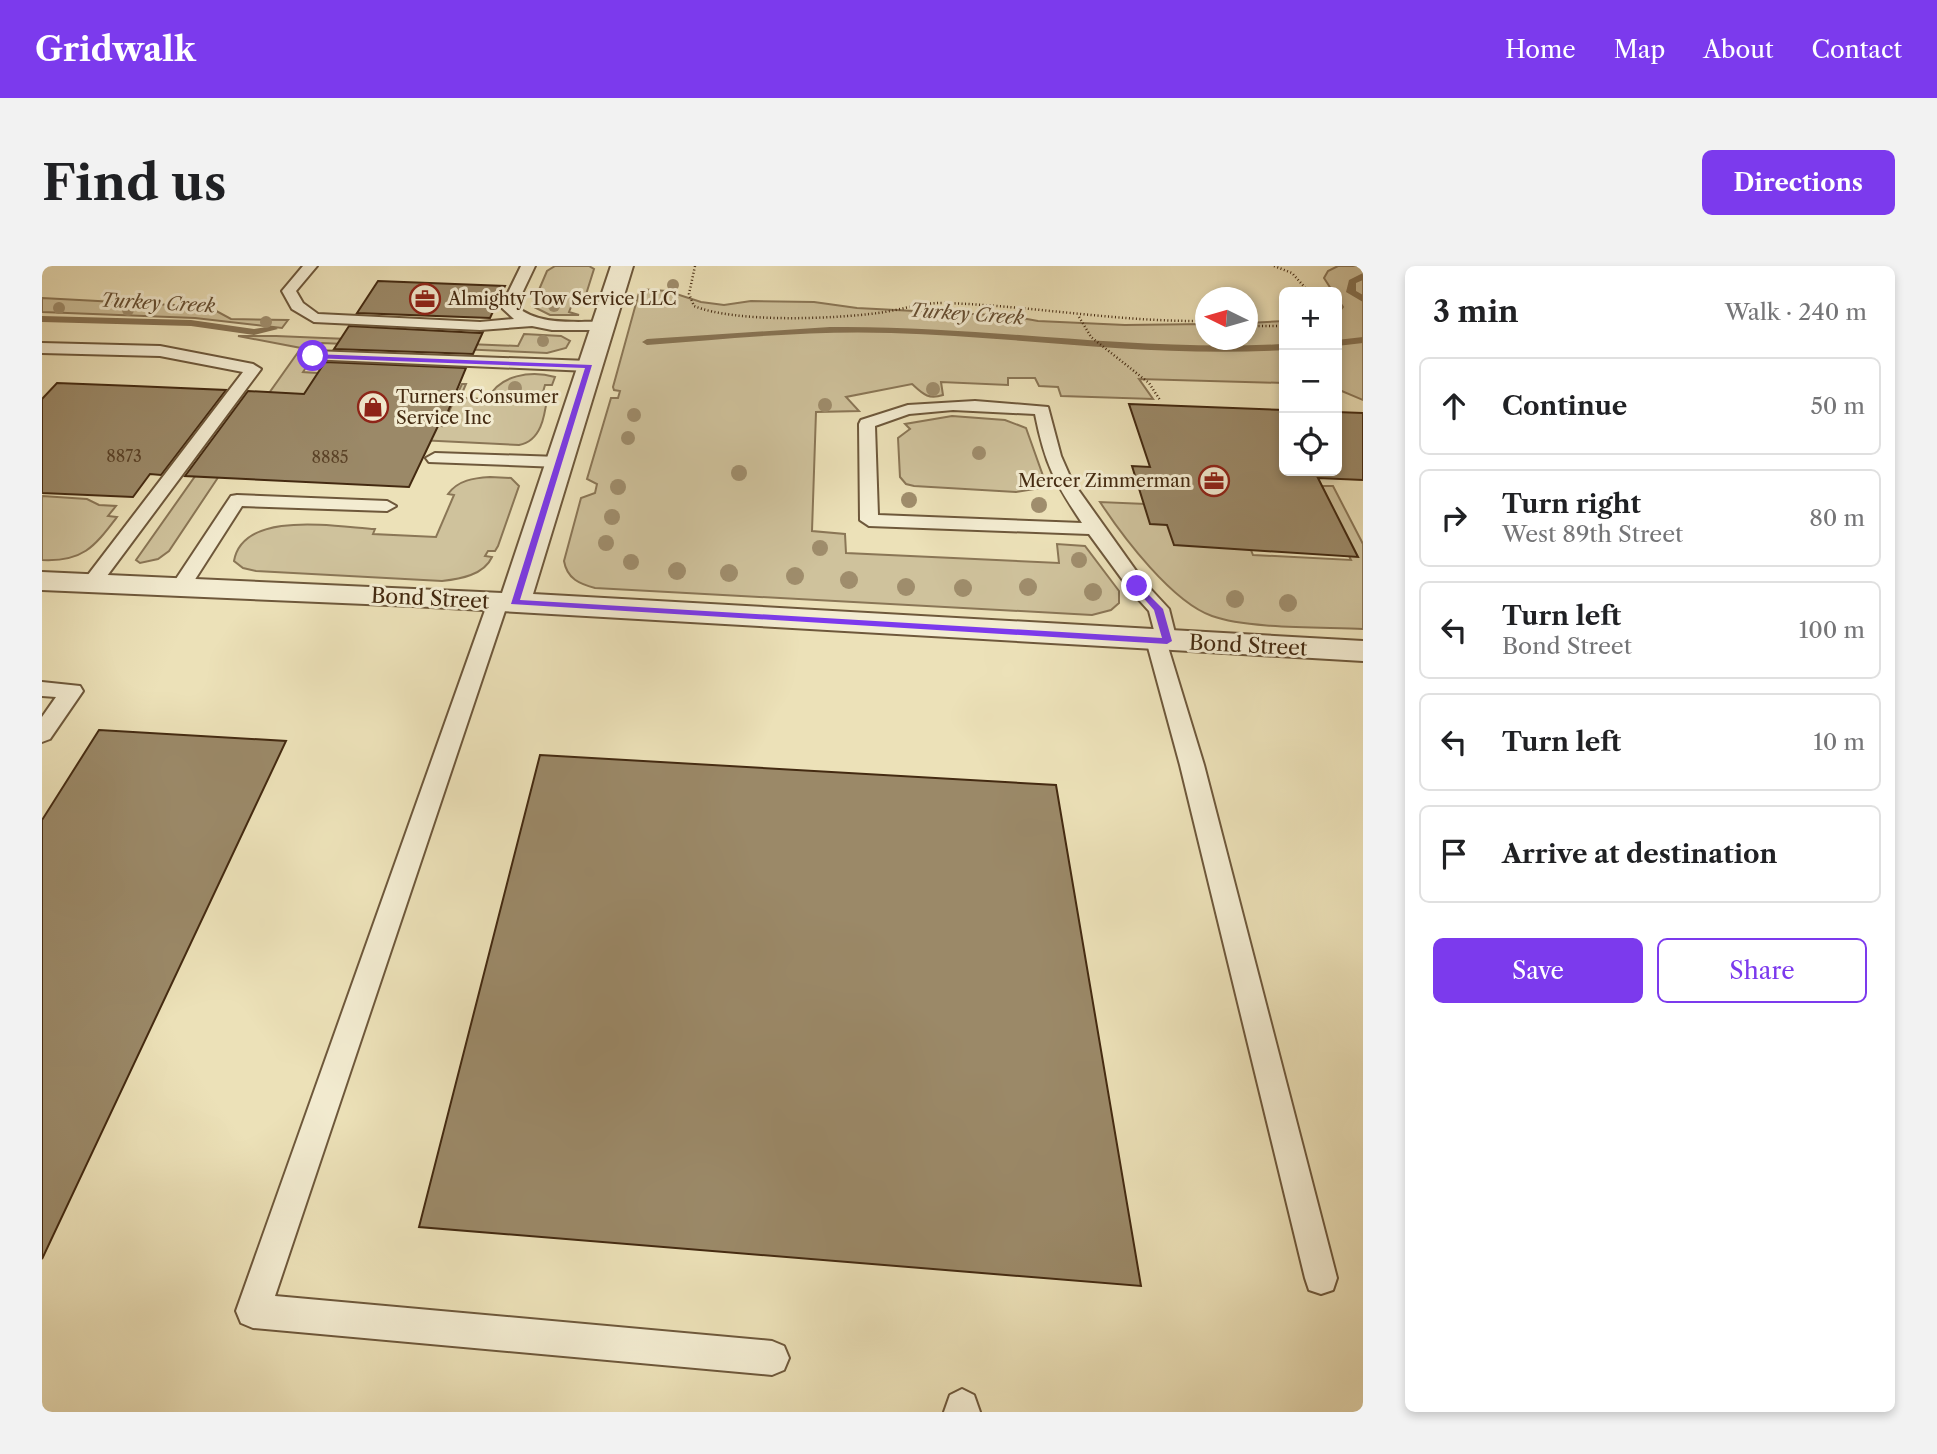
<!DOCTYPE html>
<html lang="en">
<head>
<meta charset="utf-8">
<style>
	body { margin:0; font-family:"Libre Caslon Text",serif; background:#f2f2f2; color:#202124 }
	.controls { position:absolute; right:21px; top:21px; display:grid; overflow:hidden; border-radius:10px; box-shadow:0 4px 10px #0003 }
	.controls button { width:63px; height:63px; display:grid; place-items:center; padding:0; border:0; border-bottom:2px solid #e0e0e0; background:#fff; color:#202124; font:35px sans-serif }
	.compass { position:absolute; left:1153px; top:21px; width:63px; height:63px; border-radius:50%; background:#fff; box-shadow:0 4px 10px #0003; rotate:275deg }
	.stop { position:absolute; width:21px; height:21px; margin:-16px; border:5px solid #7c3aed; border-radius:50%; background:#fff }
	.stop.end { background:#7c3aed; border-color:#fff; box-shadow:0 2px 7px #0008 }
	.list { margin:0; padding:0; list-style:none }
	h2 { display:flex; justify-content:space-between; align-items:center; height:91px; margin:0; padding:0 28px; font-size:30px }
	h2 small { font-size:23px; font-weight:400; color:#757577 }
	.list li { display:grid; grid-template-columns:46px 1fr auto; gap:21px; align-items:center; box-sizing:border-box; height:98px; margin:0 14px 14px; padding:0 14px; border:2px solid #e0e0e0; border-radius:10px }
	.list b { display:block; font-size:26px; white-space:nowrap }
	.list p { margin:0; font-size:23px; white-space:nowrap; color:#757577 }
	.list em { font-size:23px; font-style:normal; color:#757577 }
	.actions { display:flex; gap:14px; padding:21px 28px }
	.actions a { flex:1; padding:16px 0; border:2px solid #7c3aed; border-radius:10px; text-align:center; font-size:24px; color:#7c3aed }
	.actions .main { background:#7c3aed; color:#fff }
	.icon { flex:none; width:38px; height:38px; fill:none; stroke:currentColor; stroke-width:2; stroke-linecap:round; stroke-linejoin:round }
	.map { position:relative; flex:none; width:1321px; height:1146px; overflow:hidden; border-radius:10px }
	header { display:flex; align-items:center; gap:42px; box-sizing:border-box; height:98px; padding:0 35px; background:#7c3aed; color:#fff }
	header strong { font-size:33px }
	nav { display:flex; gap:38px; margin-inline-start:auto; font-size:24px }
	.intro { display:flex; align-items:center; justify-content:space-between; box-sizing:border-box; height:168px; padding:0 42px }
	h1 { margin:0; font-size:49px }
	.button { padding:18px 32px; border-radius:10px; background:#7c3aed; color:#fff; font-size:24px; font-weight:700 }
	main { display:flex; gap:42px; padding:0 42px }
	aside { flex:1; background:#fff; border-radius:10px; box-shadow:0 4px 10px #0003 }
	.map>svg:first-child { display:block }
	.green { fill:#cfc29c; stroke:#8a7656; stroke-width:2 }
	.lines { fill:none; stroke-linecap:round; stroke-linejoin:round }
	.stream { fill:#877353; fill-rule:evenodd }
	.building { fill:#9b8968; stroke:#442a11; stroke-width:2 }
	.service-casing { stroke:#6e583b; stroke-width:4 }
	.minor-casing { stroke:#6e583b; stroke-width:4 }
	.path { stroke:#442a11; stroke-width:2.5; stroke-dasharray:1 2.5; stroke-linecap:butt }
	.service { fill:#f3ecd1; fill-rule:evenodd }
	.minor { fill:#f3ecd1; fill-rule:evenodd }
	.tree { fill:#9f8d6c }
	.route { fill:#7c3aed }
	.labels { text-anchor:middle; dominant-baseline:central; stroke-width:6; stroke-linejoin:round; paint-order:stroke }
	.far-number-label { font-size:16px; fill:#5a4227 }
	.far-poi-label { font-size:18px; fill:#442a11; stroke:#f3ecd1; text-anchor:start }
	.far-water-label { font-size:19px; font-style:italic; fill:#654e32; stroke:#f3ecd1 }
	.street-label { font-size:21px; fill:#442a11; stroke:#f3ecd1 }
</style>
</head>
<body>
<header>
<strong>Gridwalk</strong>
<nav><a>Home</a><a>Map</a><a>About</a><a>Contact</a></nav>
</header>
<div class="intro"><h1>Find us</h1><a class="button">Directions</a></div>
<main>
<div class="map">
<svg width="1321" height="1146" viewBox="0 0 1321 1146">
	<rect width="100%" height="100%" fill="#ece1b8"/>
	<filter id="stains"><feTurbulence type="fractalNoise" baseFrequency=".00286" numOctaves="4"/><feColorMatrix values="0 0 0 0 .2 0 0 0 0 .09 0 0 0 0 .02 0 0 0 .5 -.17"/></filter>
	<radialGradient id="worn" r=".72"><stop offset=".6" stop-color="#630" stop-opacity="0"/><stop offset="1" stop-color="#630" stop-opacity=".3"/></radialGradient>
	<!-- green -->
	<g class="green">
		<polygon points="513,0 547,0 552,3 541,38 529,41 527,46 537,49 508,49 490,40 505,5"/>
		<polygon points="1296,0 1321,0 1321,134 1295,123 1295,49 1301,41 1295,32 1295,26 1291,26 1282,12 1286,5"/>
		<path d="M 598,23 L 625,25 L 659,36 L 682,39 L 709,35 L 772,36 L 815,42 L 969,50 L 996,55 L 1083,59 L 1163,58 L 1164,74 L 1206,74 L 1206,57 L 1242,55 L 1242,117 L 1097,113 L 1111,133 L 1019,130 L 1016,121 L 997,120 L 993,112 L 966,112 L 966,119 L 899,116 L 901,129 C 886,134 881,128 870,118 L 804,131 L 817,145 L 774,146 L 770,265 L 803,268 L 804,287 L 1017,297 L 1015,278 L 1043,280 L 1077,325 L 1077,337 L 1069,344 L 1050,349 L 553,322 C 538,318 525,313 522,295 L 539,232 L 553,227 L 555,218 L 545,213 L 569,132 L 576,132 L 578,125 L 572,124 L 571,121 Z"/>
		<polygon points="0,32 167,41 189,53 246,54 240,62 153,52 0,46"/>
		<path d="M 482,68 L 519,70 L 528,75 L 524,82 L 505,87 L 280,77 L 261,106 L 306,109 L 400,160 L 420,118 L 424,118 L 418,132 L 446,133 C 457,109 489,104 513,111 L 510,119 L 503,119 L 501,126 L 506,126 C 503,146 501,175 477,179 L 212,166 L 177,210 L 127,285 L 116,293 L 98,297 L 94,294 L 192,155 L 208,154 L 259,82 L 196,70 L 234,70 L 476,80 Z"/>
		<polygon points="910,150 963,154 984,162 1005,221 974,226 872,220 864,218 858,211 856,172 868,163 863,158"/>
		<path d="M 448,211 L 469,212 L 477,220 L 456,280 L 453,285 L 446,285 L 443,290 L 450,291 C 442,309 418,313 400,315 L 214,305 L 201,302 L 192,295 C 201,243 296,261 333,263 L 331,268 L 394,271 L 412,229 L 406,228 C 416,214 432,212 448,211 Z"/>
		<path d="M 1273,220 L 1291,220 L 1321,278 L 1321,363 C 1280,361 1206,363 1170,350 C 1130,336 1081,271 1058,236 L 1104,238 L 1127,257 L 1207,279 L 1211,289 L 1309,294 Z"/>
		<path d="M 0,230 L 45,233 L 57,239 L 74,240 L 66,250 L 75,251 C 52,281 41,296 0,294 Z"/>
	</g>
	<g class="lines">
		<!-- stream -->
		<g class="stream">
			<polygon points="1321,7 1321,14 1314,17 1314,25 1321,29 1321,36 1304,26 1307,14"/>
			<polygon points="0,50 149,54 212,63 231,60 236,63 212,69 149,60 0,56"/>
			<path d="M 788,61 C 940,59 1090,86 1242,78 L 1242,84 C 1111,92 981,71 849,67 C 768,64 686,73 605,79 L 600,76 L 605,73 Z"/>
			<polygon points="1321,71 1321,77 1295,80 1295,74"/>
		</g>
	</g>
	<!-- building -->
	<g class="building">
		<polygon points="336,15 463,20 448,52 315,47"/>
		<polygon points="307,60 438,67 441,66 431,88 292,83"/>
		<polygon points="283,96 424,102 400,160 396,160 367,221 143,210 206,125 262,128"/>
		<polygon points="15,117 92,120 184,124 119,209 108,208 91,231 0,227 0,133"/>
		<polygon points="1087,138 1242,144 1242,205 1295,205 1295,146 1321,147 1321,214 1276,212 1316,291 1132,279 1125,259 1108,258 1090,200 1108,201"/>
		<polygon points="57,464 244,475 0,993 0,554"/>
		<polygon points="498,489 1014,519 1099,1020 377,961"/>
	</g>
	<g class="lines">
		<!-- service casing -->
		<g class="service-casing">
			<g id="service">
				<path d="M 261,0 L 275,0 L 254,25 L 261,37 L 276,48 L 438,56 L 472,53 L 459,41 L 479,0 L 493,0 L 474,40 C 497,60 531,55 560,56 L 567,60 L 560,64 L 510,64 L 490,60 L 438,64 L 272,56 L 250,43 L 240,25 Z"/>
				<polygon points="0,77 118,80 211,98 219,103 56,322 49,324 39,318 201,106 118,90 0,87"/>
				<polygon points="271,85 547,95 555,100 547,105 266,93 263,90"/>
				<path d="M 933,135 L 1006,141 L 1019,190 L 1030,215 L 1102,316 L 1127,343 L 1135,375 L 1126,381 L 1162,499 L 1295,1012 L 1291,1024 L 1279,1028 L 1267,1024 L 1263,1012 L 1138,499 L 1104,374 L 1107,369 L 1113,368 L 1107,345 L 1088,324 L 1047,268 L 827,260 L 818,254 L 817,158 L 819,154 L 866,139 ZM 911,144 L 993,148 C 1003,198 1012,215 1040,257 L 836,249 L 833,160 L 867,148 Z"/>
				<polygon points="393,187 517,191 526,196 517,201 387,196 384,192"/>
				<polygon points="195,229 345,235 354,240 345,245 200,240 145,326 131,326 128,322 189,230"/>
				<polygon points="456,330 463,332 466,336 233,1030 730,1075 742,1080 747,1092 742,1104 730,1109 211,1062 199,1057 194,1045 446,336 449,332"/>
				<polygon points="0,416 38,420 41,425 8,473 0,476 0,451 14,431 0,430"/>
				<polygon points="920,1123 932,1129 938,1146 902,1146 908,1129"/>
			</g>
		</g>
		<!-- minor casing -->
		<g class="minor-casing">
			<polygon id="minor" points="569,0 591,0 491,328 1321,375 1321,395 371,340 0,324 0,306 460,327"/>
		</g>
		<!-- path -->
		<g class="path">
			<path d="M 653,0 L 647,28 L 652,40 C 694,57 790,53 836,47 C 859,44 881,36 904,37 C 991,40 1077,56 1164,55"/>
			<polyline points="1232,0 1250,7 1267,26"/>
			<polyline points="1037,51 1049,71 1107,117 1118,134"/>
			<polyline points="1206,60 1242,60"/>
		</g>
		<!-- service -->
		<use href="#service" class="service"/>
		<!-- minor -->
		<use href="#minor" class="minor"/>
	</g>
	<!-- trees -->
	<g class="tree">
		<circle cx="631" cy="19" r="6"/>
		<circle cx="512" cy="40" r="6"/>
		<circle cx="17" cy="42" r="6"/>
		<circle cx="86" cy="44" r="6"/>
		<circle cx="224" cy="56" r="6"/>
		<circle cx="501" cy="75" r="6"/>
		<circle cx="473" cy="122" r="7"/>
		<circle cx="891" cy="123" r="7"/>
		<circle cx="783" cy="139" r="7"/>
		<circle cx="592" cy="149" r="7"/>
		<circle cx="586" cy="172" r="7"/>
		<circle cx="937" cy="187" r="7"/>
		<circle cx="697" cy="207" r="8"/>
		<circle cx="576" cy="221" r="8"/>
		<circle cx="867" cy="234" r="8"/>
		<circle cx="997" cy="239" r="8"/>
		<circle cx="570" cy="251" r="8"/>
		<circle cx="564" cy="277" r="8"/>
		<circle cx="778" cy="282" r="8"/>
		<circle cx="1037" cy="294" r="8"/>
		<circle cx="589" cy="296" r="8"/>
		<circle cx="635" cy="305" r="9"/>
		<circle cx="687" cy="307" r="9"/>
		<circle cx="753" cy="310" r="9"/>
		<circle cx="807" cy="314" r="9"/>
		<circle cx="864" cy="321" r="9"/>
		<circle cx="986" cy="321" r="9"/>
		<circle cx="921" cy="322" r="9"/>
		<circle cx="1051" cy="326" r="9"/>
		<circle cx="1193" cy="333" r="9"/>
		<circle cx="1246" cy="337" r="9"/>
	</g>
	<!-- route -->
	<polygon class="route" points="271,88 550,99 478,334 1120,372 1112,344 1091,320 1095,317 1121,343 1130,375 1125,378 469,338 543,102 269,92"/>
	<!-- icons -->
	<defs>
		<g id="office-ring" transform="scale(1.575)"><circle r="9.5" fill="#f3ecd1" stroke="#8f2418" stroke-width="1.5"/><path d="M-6-3h4V-5.5h4V-3h4V5H-6ZM-1-4.5V-3h2v-1.5ZM-6 0V1H6V0Z" fill="#8f2418"/></g>
		<g id="shop-ring" transform="scale(1.575)"><circle r="9.5" fill="#f3ecd1" stroke="#8f2418" stroke-width="1.5"/><path d="M-5-2.5h2.3a2.7 3.5 0 0 1 5.4 0H5L5.5 6h-11ZM-1.5-2.5h3a1.5 2.3 0 0 0-3 0Z" fill="#8f2418"/></g>
	</defs>
	<g fill-rule="evenodd">
		<use href="#office-ring" x="383" y="33"/>
		<use href="#shop-ring" x="331" y="141"/>
		<use href="#office-ring" x="1172" y="215"/>
	</g>
	<g class="labels">
		<!-- far-number labels -->
		<g class="far-number-label">
			<text x="82" y="190">8873</text>
			<text x="288" y="191">8885</text>
		</g>
		<!-- far-poi labels -->
		<g class="far-poi-label">
			<text x="406" y="33">Almighty Tow Service LLC</text>
			<text x="354" y="131">Turners Consumer<tspan x="354" dy="21">Service Inc</tspan></text>
			<text x="1149" y="215" text-anchor="end">Mercer Zimmerman</text>
		</g>
		<!-- far-water labels -->
		<g class="far-water-label">
			<text transform="translate(116 37) rotate(3)">Turkey Creek</text>
			<text transform="translate(925 48) rotate(4)">Turkey Creek</text>
		</g>
		<!-- street labels -->
		<g class="street-label">
			<text transform="translate(388 332) rotate(3)">Bond Street</text>
			<text transform="translate(1206 379) rotate(3)">Bond Street</text>
		</g>
	</g>
	<rect width="100%" height="100%" filter="url(#stains)"/>
	<rect width="100%" height="100%" fill="url(#worn)"/>
</svg>
<div class="controls">
<button>+</button>
<button>−</button>
<button><svg class="icon" aria-label="locate" viewBox="0 0 24 24"><circle cx="12" cy="12" r="6"/><path d="M12 2v4M12 18v4M2 12h4M18 12h4"/></svg></button>
</div>
<svg class="compass" viewBox="-18 -18 36 36"><path d="M0-13l5 13h-10z" fill="#e53935"/><path d="M0 13l5-13h-10z" fill="#757577"/></svg>
<div class="stop" style="left:271px;top:90px"></div>
<div class="stop end" style="left:1095px;top:320px"></div>
</div>
<aside>
<h2>3 min<small>Walk · 240 m</small></h2>
<ul class="list">
<li><svg class="icon" aria-label="ahead" viewBox="0 0 24 24"><path d="M12 20V5M6 11l6-6 6 6"/></svg><div><b>Continue</b></div><em>50 m</em></li>
<li><svg class="icon" aria-label="right" viewBox="0 0 24 24"><path d="M7 20v-9h11M14 6l5 5-5 5"/></svg><div><b>Turn right</b><p>West 89th Street</p></div><em>80 m</em></li>
<li><svg class="icon" aria-label="left" viewBox="0 0 24 24"><path d="M17 20v-9H6M10 6l-5 5 5 5"/></svg><div><b>Turn left</b><p>Bond Street</p></div><em>100 m</em></li>
<li><svg class="icon" aria-label="left" viewBox="0 0 24 24"><path d="M17 20v-9H6M10 6l-5 5 5 5"/></svg><div><b>Turn left</b></div><em>10 m</em></li>
<li><svg class="icon" aria-label="arrive" viewBox="0 0 24 24"><path d="M6 21V4h12l-3 4 3 4H6"/></svg><div><b>Arrive at destination</b></div></li>
</ul>
<div class="actions"><a class="main">Save</a><a>Share</a></div>
</aside>
</main>
</body>
</html>
